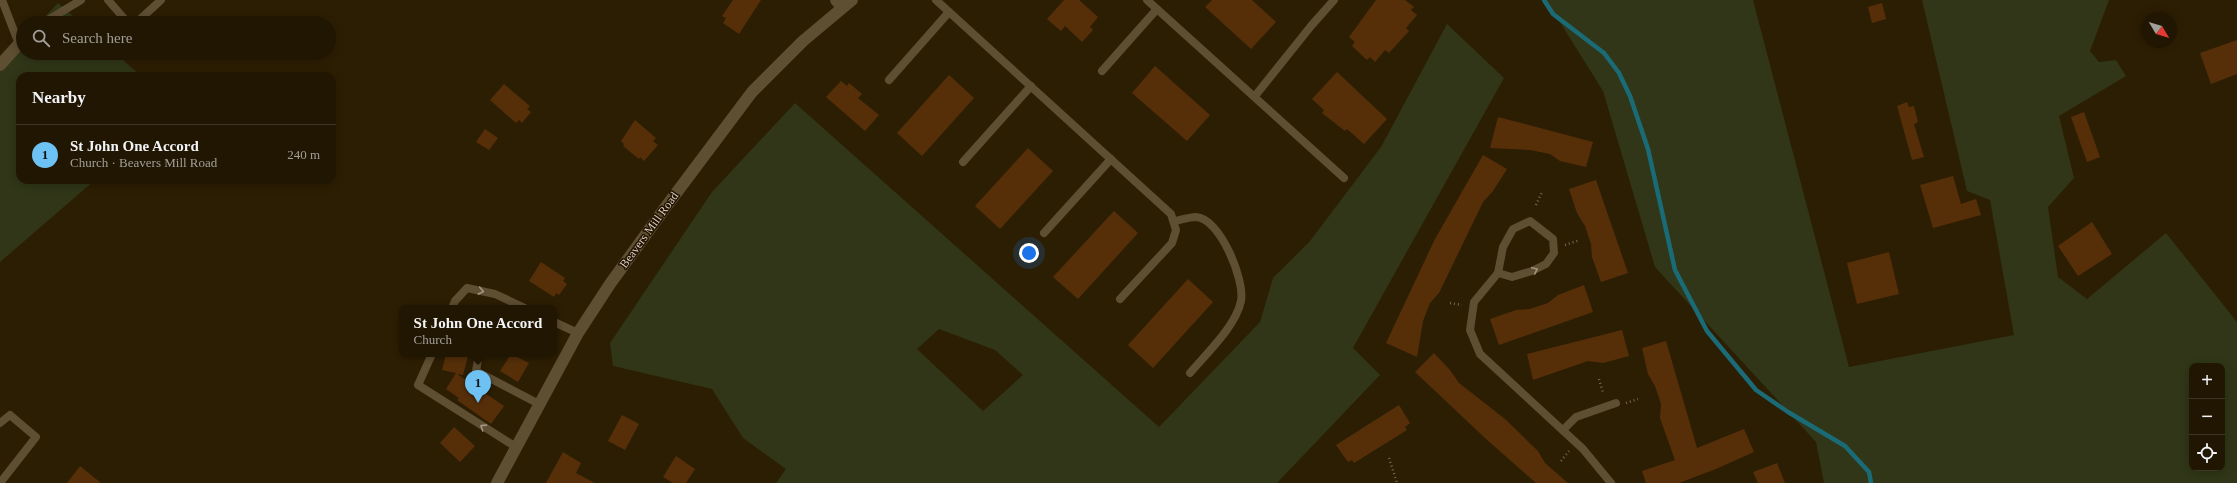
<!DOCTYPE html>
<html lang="en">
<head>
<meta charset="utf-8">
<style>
	body { margin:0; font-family:Georgia,serif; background:#2d2311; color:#f1f3f6 }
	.controls { position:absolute; right:12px; bottom:12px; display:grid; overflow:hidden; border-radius:8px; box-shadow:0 2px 10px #0003 }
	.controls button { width:36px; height:36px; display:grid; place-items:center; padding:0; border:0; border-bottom:1px solid #3e3524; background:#211602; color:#f1f3f6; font:20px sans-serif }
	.compass { position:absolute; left:2141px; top:12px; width:36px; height:36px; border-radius:50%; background:#211602; box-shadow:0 2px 10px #0003; rotate:128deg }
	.you { position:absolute; left:1029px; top:253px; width:14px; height:14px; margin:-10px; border:3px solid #fff; border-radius:50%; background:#1a73e8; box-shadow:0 0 0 6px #1a73e833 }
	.badge { display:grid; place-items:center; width:26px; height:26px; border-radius:50%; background:#6ec2f3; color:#111; font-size:13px; font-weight:700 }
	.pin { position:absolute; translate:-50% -33px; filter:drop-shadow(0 1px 2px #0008) }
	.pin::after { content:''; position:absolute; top:21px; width:14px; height:12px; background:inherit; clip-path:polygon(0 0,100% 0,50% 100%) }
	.popup { position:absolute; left:399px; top:305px; width:158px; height:52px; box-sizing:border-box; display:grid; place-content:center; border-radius:8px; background:#211602; filter:drop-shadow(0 1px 3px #0005); font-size:13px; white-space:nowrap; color:#a29f99 }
	.popup b { font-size:15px; color:#f1f3f6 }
	.popup::after { content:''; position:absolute; left:50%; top:100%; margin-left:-8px; border:8px solid transparent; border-top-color:#211602 }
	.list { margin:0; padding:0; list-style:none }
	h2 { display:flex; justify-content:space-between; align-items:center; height:52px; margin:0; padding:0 16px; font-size:17px }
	h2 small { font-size:13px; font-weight:400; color:#a29f99 }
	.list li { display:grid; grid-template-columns:26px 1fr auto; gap:12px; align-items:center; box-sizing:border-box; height:60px; padding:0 16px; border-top:1px solid #3e3524 }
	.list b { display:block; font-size:15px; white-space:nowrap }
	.list p { margin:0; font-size:13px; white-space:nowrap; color:#a29f99 }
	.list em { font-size:13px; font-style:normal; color:#a29f99 }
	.icon { flex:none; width:22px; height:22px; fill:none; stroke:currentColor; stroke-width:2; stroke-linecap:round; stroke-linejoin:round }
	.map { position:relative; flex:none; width:2237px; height:483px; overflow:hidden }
	.search { position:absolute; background:#211602; box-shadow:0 2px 10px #0003; left:16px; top:16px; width:320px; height:44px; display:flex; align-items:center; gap:10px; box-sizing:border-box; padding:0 14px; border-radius:22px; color:#a29f99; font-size:15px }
	.panel { position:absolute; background:#211602; box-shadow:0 2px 10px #0003; left:16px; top:72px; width:320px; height:112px; border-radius:12px }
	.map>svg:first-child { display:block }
	.green { fill:#303617; fill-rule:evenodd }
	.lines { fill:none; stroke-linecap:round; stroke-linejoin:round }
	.stream { stroke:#1b6b76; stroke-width:4.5 }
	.building { fill:#562f09 }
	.path { stroke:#746852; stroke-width:2.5; stroke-dasharray:1 3; stroke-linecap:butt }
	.service { stroke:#5e4e32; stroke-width:8 }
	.minor { stroke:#5e4e32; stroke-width:12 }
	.tertiary { stroke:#5e4e32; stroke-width:12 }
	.oneway { stroke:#a29681 }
	.labels { text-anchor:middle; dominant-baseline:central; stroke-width:3; stroke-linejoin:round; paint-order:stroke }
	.street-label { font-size:12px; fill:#dad0c1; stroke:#221400 }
</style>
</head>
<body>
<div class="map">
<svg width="2237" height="483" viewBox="0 0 2237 483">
	<rect width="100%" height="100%" fill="#2c1e03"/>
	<!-- green -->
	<g class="green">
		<path d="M 1546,0 L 1753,0 L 1849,367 L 2014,335 L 1990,200 L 1967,191 L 1922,0 L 2109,0 L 2090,51 L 2099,62 L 2116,60 L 2126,76 L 2059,116 L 2074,178 L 2048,207 L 2058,277 L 2087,299 L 2166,233 L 2237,322 L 2237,483 L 1824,483 L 1816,442 L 1655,267 L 1603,91 ZM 2192,366 L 2222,366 L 2222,468 L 2192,468 Z"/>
		<polygon points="58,3 81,23 39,23"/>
		<path d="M 1447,24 L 1504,78 L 1353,348 L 1380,375 L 1277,483 L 776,483 L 786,469 L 743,438 L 712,389 L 613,366 L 610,343 L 712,192 L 795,103 L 1159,427 L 1260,322 L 1273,278 L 1310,241 L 1381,147 ZM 939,329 L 995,350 L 1023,375 L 983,411 L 917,349 Z"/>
		<polygon points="23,41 23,53 115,53 141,76 20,76 20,180 95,180 0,262 0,66"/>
	</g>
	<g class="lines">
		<!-- stream -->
		<polyline class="stream" points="1544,0 1553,14 1604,53 1619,73 1630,96 1648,149 1675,270 1707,331 1756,390 1788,412 1845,446 1869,472 1871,483"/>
	</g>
	<!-- building -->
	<g class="building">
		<polygon points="733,0 761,0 739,34 723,23 726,18 722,16"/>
		<polygon points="1064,0 1079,0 1098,17 1090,27 1093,30 1082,42 1065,26 1061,31 1047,19"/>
		<polygon points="1212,0 1252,0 1276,22 1251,49 1205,7"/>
		<polygon points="1376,0 1405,0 1414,7 1411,10 1417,15 1406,28 1409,31 1389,53 1385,50 1375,62 1370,57 1367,60 1352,46 1355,42 1349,37"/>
		<polygon points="1882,3 1886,19 1872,23 1868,7"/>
		<polygon points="2237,40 2237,74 2211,84 2200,53"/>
		<polygon points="1155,66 1210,115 1187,141 1132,93"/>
		<polygon points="1337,72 1387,119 1364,144 1347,129 1345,131 1322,113 1324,110 1312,99"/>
		<polygon points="949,75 974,98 922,156 897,133"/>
		<polygon points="841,81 847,86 849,83 862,94 858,98 879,115 865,131 826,97"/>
		<polygon points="504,84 530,106 527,109 531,112 522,123 519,120 516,123 490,100"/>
		<polygon points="1907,102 1909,107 1914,106 1918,122 1914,124 1924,157 1912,160 1897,106"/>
		<polygon points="2084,112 2100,157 2087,162 2071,117"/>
		<polygon points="1498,117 1593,142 1586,167 1560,161 1550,154 1530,150 1490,148"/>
		<polygon points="635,120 656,138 653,141 658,145 644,161 640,157 639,159 623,146 624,144 621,141"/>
		<polygon points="485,129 498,138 489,150 476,142"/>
		<polygon points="1028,148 1053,171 1000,229 975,206"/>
		<polygon points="1483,155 1507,169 1493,191 1483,202 1439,293 1430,303 1423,321 1417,357 1386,343 1435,239"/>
		<polygon points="1953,176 1961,204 1976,199 1981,215 1933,228 1920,185"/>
		<polygon points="1596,180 1628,273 1601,282 1592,257 1591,244 1585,226 1577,213 1569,189"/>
		<polygon points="1114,211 1138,233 1078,299 1053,277"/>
		<polygon points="2092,222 2112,254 2078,276 2058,246"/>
		<polygon points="1889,252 1899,294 1857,304 1847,263"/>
		<polygon points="541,262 565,278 563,281 567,284 559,295 556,293 554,297 529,281"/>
		<polygon points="1188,279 1213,302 1153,368 1128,345"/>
		<polygon points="1584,285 1593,312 1499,345 1490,319 1516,310 1530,309 1548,303 1558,295"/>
		<polygon points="1622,330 1629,356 1603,363 1588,361 1533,380 1527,354"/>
		<polygon points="1666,341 1697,448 1744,429 1754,452 1716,469 1679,483 1646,483 1642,471 1675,460 1660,418 1661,404 1655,386 1648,374 1642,348"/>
		<polygon points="1434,353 1450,370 1459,383 1505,419 1538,451 1545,463 1568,483 1536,483 1486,439 1415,372"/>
		<polygon points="446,354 468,356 463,375 457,374 504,406 491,424 457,400 459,398 446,389 456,373 442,370"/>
		<polygon points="511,354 529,363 518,382 500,371"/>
		<polygon points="1399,405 1410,423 1405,427 1407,430 1354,463 1352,460 1348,462 1336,445"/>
		<polygon points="622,415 639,424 625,450 608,441"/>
		<polygon points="454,427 475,446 460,462 440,443"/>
		<polygon points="563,452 581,463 576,473 595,483 546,483"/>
		<polygon points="676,456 695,469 686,483 673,483 663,477"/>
		<polygon points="1777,463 1785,483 1758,483 1753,472"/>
		<polygon points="80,466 101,483 67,483"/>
	</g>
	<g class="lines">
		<!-- path -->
		<g class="path">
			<polyline points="1536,205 1542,192"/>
			<polyline points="1565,245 1580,240"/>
			<polyline points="1450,303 1462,305"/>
			<polyline points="1599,379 1603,393"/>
			<polyline points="1626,403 1638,399"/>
			<polyline points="1389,458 1397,483"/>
			<polyline points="1561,461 1569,451"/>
		</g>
		<!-- service -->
		<g class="service">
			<polyline points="2,0 19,44 21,42"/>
			<polyline points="108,0 128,23"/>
			<polyline points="936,0 1171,214 1176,230 1172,243 1120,299"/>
			<polyline points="1147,0 1344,178"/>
			<polyline points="43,23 81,0"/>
			<polyline points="136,23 161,0"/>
			<polyline points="1102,71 1157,9"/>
			<polyline points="889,80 949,12"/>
			<polyline points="1255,96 1311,26 1334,0"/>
			<polyline points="963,162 1031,86"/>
			<path d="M 1175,221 C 1181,220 1189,217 1196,217 C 1220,218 1245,280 1241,301 C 1236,326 1206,354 1190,373"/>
			<polyline points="1044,233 1111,159"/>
			<polyline points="1498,273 1512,277 1532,271 1546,264 1554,253 1553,239 1530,221 1513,229 1503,247 1498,273 1474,302 1470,330 1480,354 1583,449 1611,483"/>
			<polyline points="452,308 455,301 467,288 495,294 525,308"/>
			<polyline points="554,322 578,333"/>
			<polyline points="432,354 418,385 516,447"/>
			<polyline points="479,354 476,371 539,404"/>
			<polyline points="0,423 10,415 36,437 0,483"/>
			<polyline points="1563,430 1576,417 1616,403"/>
		</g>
		<!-- minor -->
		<g class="minor">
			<polyline points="836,0 842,7"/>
			<polyline points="0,65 19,44"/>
		</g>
		<!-- tertiary -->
		<polyline class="tertiary" points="497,483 578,333 610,284 665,208 752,92 803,41 852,0"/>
	</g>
	<!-- one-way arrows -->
	<defs><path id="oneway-chevron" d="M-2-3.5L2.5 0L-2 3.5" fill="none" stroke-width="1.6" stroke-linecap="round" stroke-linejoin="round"/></defs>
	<g class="oneway">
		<use href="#oneway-chevron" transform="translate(1535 270) rotate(-25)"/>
		<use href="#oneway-chevron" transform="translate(481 291) rotate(11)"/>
		<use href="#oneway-chevron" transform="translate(483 427) rotate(-147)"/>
	</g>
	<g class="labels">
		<!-- street labels -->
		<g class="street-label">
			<text transform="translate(649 230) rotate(-54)">Beavers Mill Road</text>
		</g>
	</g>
</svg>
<div class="controls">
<button>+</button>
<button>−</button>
<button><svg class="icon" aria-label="locate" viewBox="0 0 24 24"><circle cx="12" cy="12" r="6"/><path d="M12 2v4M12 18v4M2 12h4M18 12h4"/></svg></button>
</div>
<svg class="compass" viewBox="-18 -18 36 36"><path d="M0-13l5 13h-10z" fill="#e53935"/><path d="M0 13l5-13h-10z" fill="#a29f99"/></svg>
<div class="you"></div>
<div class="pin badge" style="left:478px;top:403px">1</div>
<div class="popup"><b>St John One Accord</b>Church</div>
<div class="search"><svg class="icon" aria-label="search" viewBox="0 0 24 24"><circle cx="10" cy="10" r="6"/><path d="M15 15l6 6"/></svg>Search here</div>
<section class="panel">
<h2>Nearby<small></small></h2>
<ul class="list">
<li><span class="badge">1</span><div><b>St John One Accord</b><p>Church · Beavers Mill Road</p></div><em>240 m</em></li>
</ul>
</section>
</div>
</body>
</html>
